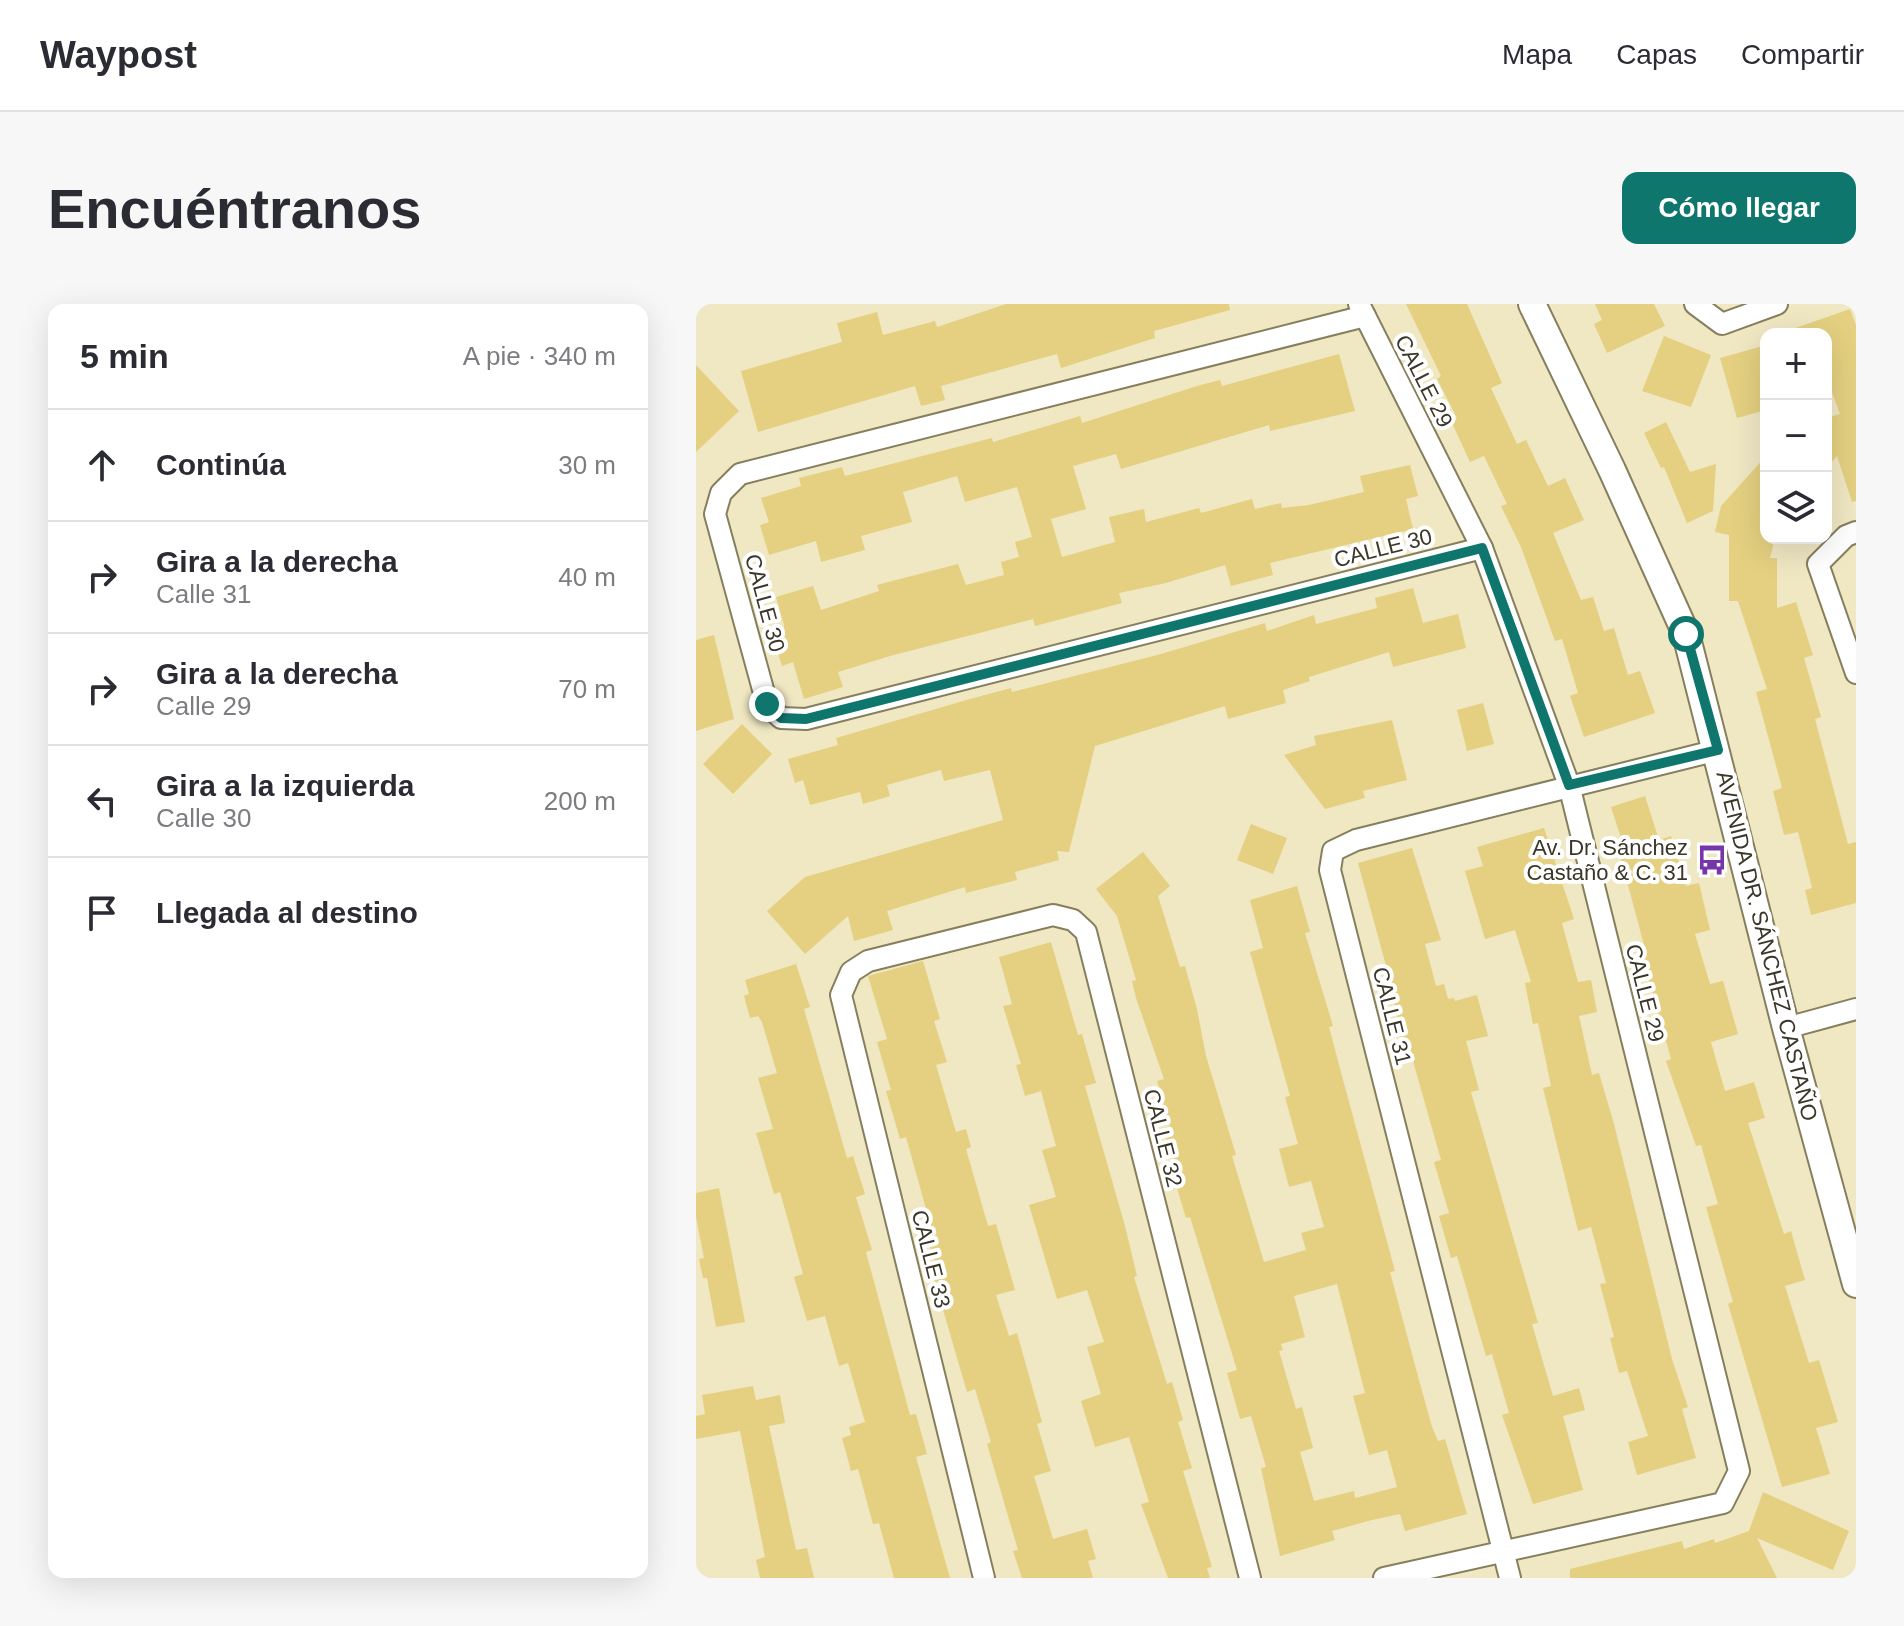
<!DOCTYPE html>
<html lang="es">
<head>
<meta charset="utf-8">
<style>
	body { margin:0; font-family:Helvetica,sans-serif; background:#f7f7f7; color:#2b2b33 }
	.controls { position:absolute; right:24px; top:24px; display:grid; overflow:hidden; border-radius:16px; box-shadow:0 8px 32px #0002 }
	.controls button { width:72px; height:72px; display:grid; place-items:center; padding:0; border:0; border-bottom:2px solid #e1e1e2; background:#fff; color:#2b2b33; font:40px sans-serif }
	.stop { position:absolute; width:24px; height:24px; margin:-18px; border:6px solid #0f766e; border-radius:50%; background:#fff }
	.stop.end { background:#0f766e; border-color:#fff; box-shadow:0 2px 8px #0008 }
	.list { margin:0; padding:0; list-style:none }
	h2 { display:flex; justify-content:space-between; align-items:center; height:104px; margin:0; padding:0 32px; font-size:34px }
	h2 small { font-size:26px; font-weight:400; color:#7c7c81 }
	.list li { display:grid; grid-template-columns:52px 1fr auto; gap:24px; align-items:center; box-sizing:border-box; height:112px; padding:0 32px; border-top:2px solid #e1e1e2 }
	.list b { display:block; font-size:30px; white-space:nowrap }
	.list p { margin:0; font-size:26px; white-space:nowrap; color:#7c7c81 }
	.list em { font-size:26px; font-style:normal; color:#7c7c81 }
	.icon { flex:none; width:44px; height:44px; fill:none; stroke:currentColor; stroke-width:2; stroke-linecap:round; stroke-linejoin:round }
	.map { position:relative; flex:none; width:1160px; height:1274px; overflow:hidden; border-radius:16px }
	header { display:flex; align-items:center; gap:48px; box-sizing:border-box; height:112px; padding:0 40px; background:#fff; border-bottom:2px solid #e1e1e2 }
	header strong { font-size:38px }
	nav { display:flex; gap:44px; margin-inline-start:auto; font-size:28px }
	.intro { display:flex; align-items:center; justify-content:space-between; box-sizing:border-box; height:192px; padding:0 48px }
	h1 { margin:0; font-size:56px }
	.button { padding:20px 36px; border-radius:16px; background:#0f766e; color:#fff; font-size:28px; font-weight:700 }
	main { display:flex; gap:48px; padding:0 48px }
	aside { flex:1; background:#fff; border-radius:16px; box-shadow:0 8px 32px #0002 }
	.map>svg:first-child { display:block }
	.building { fill:#e4d080; fill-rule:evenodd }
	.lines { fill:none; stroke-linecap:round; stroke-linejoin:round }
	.minor-casing { stroke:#867f5e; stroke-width:24 }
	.tertiary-casing { stroke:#867f5e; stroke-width:30 }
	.minor { stroke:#fff; stroke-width:20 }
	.tertiary { stroke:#fff; stroke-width:26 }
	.route { stroke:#0f766e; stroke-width:10 }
	.labels { text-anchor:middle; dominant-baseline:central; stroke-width:8; stroke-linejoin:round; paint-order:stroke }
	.street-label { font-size:22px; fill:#3a3729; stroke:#fff }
	.poi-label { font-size:22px; fill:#3a3729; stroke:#fff; text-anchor:end }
</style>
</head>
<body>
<header>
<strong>Waypost</strong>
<nav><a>Mapa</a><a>Capas</a><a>Compartir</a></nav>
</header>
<div class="intro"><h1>Encuéntranos</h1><a class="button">Cómo llegar</a></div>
<main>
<aside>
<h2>5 min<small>A pie · 340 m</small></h2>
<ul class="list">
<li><svg class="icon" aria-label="ahead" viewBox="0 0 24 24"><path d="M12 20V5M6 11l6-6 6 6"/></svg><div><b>Continúa</b></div><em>30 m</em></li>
<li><svg class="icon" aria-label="right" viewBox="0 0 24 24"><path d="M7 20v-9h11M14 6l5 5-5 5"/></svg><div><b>Gira a la derecha</b><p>Calle 31</p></div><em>40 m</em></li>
<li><svg class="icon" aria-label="right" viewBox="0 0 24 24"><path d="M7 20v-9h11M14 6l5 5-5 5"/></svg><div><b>Gira a la derecha</b><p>Calle 29</p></div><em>70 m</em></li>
<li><svg class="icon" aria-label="left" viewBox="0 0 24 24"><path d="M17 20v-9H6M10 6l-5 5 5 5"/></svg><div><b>Gira a la izquierda</b><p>Calle 30</p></div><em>200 m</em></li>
<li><svg class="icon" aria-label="arrive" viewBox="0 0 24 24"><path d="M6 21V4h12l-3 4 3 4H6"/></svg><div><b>Llegada al destino</b></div></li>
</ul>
</aside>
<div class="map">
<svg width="1160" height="1274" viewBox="0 0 1160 1274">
	<rect width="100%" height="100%" fill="#f0e7c3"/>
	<!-- building -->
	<g class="building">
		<polygon points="310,0 533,0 534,6 458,27 459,34 365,64 361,50 245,82 249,96 225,102 219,82 62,128 45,67 146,38 141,19 181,8 187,31 239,17 241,23"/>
		<polygon points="710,0 771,0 806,79 795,84 821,140 830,136 852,182 869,174 888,216 857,229 885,296 897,293 908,327 918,324 932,371 944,367 959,409 888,433 874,392 882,389 866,335 859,337 825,243 805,202 811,200 788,152 774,158 755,117 761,114 741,75 745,72"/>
		<polygon points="899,0 958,0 969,22 911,49 898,20 906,16"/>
		<polygon points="1154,5 1160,21 1160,197 1156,198 1141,152 1130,164 1130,114 1144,110 1130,72 1130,30 1091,30 1091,27"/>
		<polygon points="968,32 1015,51 995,103 946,87"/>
		<polygon points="1070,41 1070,106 1041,114 1024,54"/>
		<polygon points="643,50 659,107 574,127 573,121 425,165 420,150 377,162 390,205 355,215 366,253 419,238 413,213 448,205 450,218 503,204 505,209 556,195 559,205 585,199 586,204 613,201 668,188 664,172 714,161 722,192 710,195 717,225 574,259 577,271 535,282 529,261 470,279 423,289 426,299 339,322 337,315 194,352 142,368 147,383 108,395 97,358 86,362 76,330 88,327 88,321 80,293 117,282 125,306 183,287 181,281 262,260 270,281 308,271 305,258 323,253 319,238 336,233 321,183 269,198 261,172 207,188 216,218 165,232 169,246 125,258 120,237 73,251 64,221 73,218 65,194 105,182 103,174 146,163 149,172 296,134 297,138 384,112 386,119 501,82 524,76 526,82"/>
		<polygon points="0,61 43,107 0,148"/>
		<polygon points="970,118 994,168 1020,160 1017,207 991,219 968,163 965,164 948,129"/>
		<polygon points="1070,152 1070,234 1079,234 1074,254 1081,254 1081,304 1100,298 1117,351 1108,354 1125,413 1119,415 1152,540 1160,538 1160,599 1115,611 1109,586 1116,584 1102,528 1088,531 1077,487 1086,484 1060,388 1071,385 1042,297 1033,297 1033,231 1019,228 1025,202"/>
		<polygon points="717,284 727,319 762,310 770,344 697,363 693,348 613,373 614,377 587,386 590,399 532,415 529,402 399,442 373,548 361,547 363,556 319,568 321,576 270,589 269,583 191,607 197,626 158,637 152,612 109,650 71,607 109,573 307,516 294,466 248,477 245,466 191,481 194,492 167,500 164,488 114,501 107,476 99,479 92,455 142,441 140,434 274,395 315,384 316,388 465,350 569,319 571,327 618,311 620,320 681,304 679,294"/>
		<polygon points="18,331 38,415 0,427 0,336"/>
		<polygon points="787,399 798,440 771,447 761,406"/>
		<polygon points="696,416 711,476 667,487 669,494 629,505 588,451 620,441 618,432"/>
		<polygon points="46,420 76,450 37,490 7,460"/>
		<polygon points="949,492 963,536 975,532 990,582 1003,579 1014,626 999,630 1014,680 1027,677 1042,730 1015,738 1029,787 1058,778 1069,814 1052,819 1088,930 1095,927 1109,976 1089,982 1113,1059 1123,1056 1142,1118 1120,1124 1134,1170 1086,1183 1032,1000 1037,998 1010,903 1022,900 1005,841 1000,842 970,757 975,755 947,653 951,652 923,548 929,546 915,503"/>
		<polygon points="555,520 591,534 577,570 541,556"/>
		<polygon points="848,524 878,615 866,619 882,678 895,676 901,708 883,712 896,771 903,769 918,820 976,1055 992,1103 986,1105 1000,1154 941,1171 932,1138 952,1132 931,1067 923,1069 914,1034 918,1033 904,980 910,979 895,923 882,927 847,784 855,782 842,719 837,720 829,679 835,678 819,626 789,635 769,567 787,562 781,543"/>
		<polygon points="716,544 745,636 729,640 740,682 748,680 752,695 758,694 759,697 781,691 792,732 770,737 783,786 775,788 842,1019 836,1020 857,1092 883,1084 889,1106 867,1112 887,1186 837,1200 806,1111 813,1109 796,1050 790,1052 761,952 755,954 743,912 753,909 738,858 745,856 715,750 708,751 695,680 662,559"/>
		<path d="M 447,548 L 474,582 L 462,592 L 484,663 L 489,662 L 501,705 L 510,752 L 540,851 L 536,852 L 568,958 L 610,946 L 605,929 L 628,923 L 615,877 L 593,883 L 583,845 L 602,840 L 589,793 L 594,792 L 554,648 L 567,644 L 554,596 L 601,582 L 614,628 L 609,629 L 637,722 L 633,723 L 646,772 L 699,967 L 694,968 L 720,1065 L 736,1123 L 742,1137 L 749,1135 L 771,1210 L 709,1227 L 704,1210 L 676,1216 L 636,1227 L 639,1236 L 584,1252 L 565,1164 L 570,1163 L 555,1112 L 544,1115 L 531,1069 L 541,1066 L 494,913 L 490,914 L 477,871 L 481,870 L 467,824 L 474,822 L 461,777 L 468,775 L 440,694 L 436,677 L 440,676 L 421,612 L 400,585 ZM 641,980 L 669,1089 L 657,1092 L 673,1151 L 691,1146 L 701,1183 L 659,1194 L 658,1187 L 618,1197 L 604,1148 L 617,1144 L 606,1103 L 600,1105 L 583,1047 L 587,1046 L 585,1040 L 609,1033 L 598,992 Z"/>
		<polygon points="355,638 382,731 386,730 400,779 389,782 429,922 441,972 438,973 471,1080 476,1078 487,1116 482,1118 496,1164 487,1167 516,1263 511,1264 514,1274 472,1274 445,1200 453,1198 433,1133 399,1143 385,1097 405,1090 391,1043 408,1038 391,986 361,995 333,901 360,893 346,846 360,842 345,787 329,792 320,761 325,760 307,702 316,700 303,653"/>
		<polygon points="227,657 244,715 238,717 251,758 240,761 260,828 270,825 275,843 270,845 292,922 300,920 319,986 300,991 313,1032 321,1029 346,1118 341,1120 355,1167 338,1172 357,1235 391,1225 400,1255 392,1257 397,1274 326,1274 317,1247 322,1246 291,1140 295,1138 279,1085 271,1088 236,968 242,967 233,939 239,937 210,833 204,835 190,787 195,786 181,738 191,735 172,672"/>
		<polygon points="100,660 114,703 108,705 151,854 157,852 169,890 160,893 176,946 170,948 214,1111 220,1110 231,1150 220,1153 254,1274 198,1274 183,1219 177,1220 162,1165 155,1167 146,1134 155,1131 153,1123 169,1118 152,1059 143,1062 129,1012 111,1017 98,973 107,970 84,888 78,890 60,829 77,825 62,774 81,769 66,718 62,712 54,714 48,692 53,690 49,676"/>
		<polygon points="23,884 49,1018 20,1023 11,974 7,974 3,955 8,954 0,913 0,889"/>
		<polygon points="57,1082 60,1096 84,1091 89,1119 73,1122 100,1246 111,1244 118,1274 64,1274 60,1256 69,1253 44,1127 0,1135 0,1112 9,1110 6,1091"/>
		<polygon points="1067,1188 1153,1227 1137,1266 1061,1234 1081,1274 874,1274 874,1265 986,1237 988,1245 1018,1235 1019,1239 1053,1227"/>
	</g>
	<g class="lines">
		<!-- minor casing -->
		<g class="minor-casing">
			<g id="minor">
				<polyline points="663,0 786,244 873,481 1043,1167 1027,1199 688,1274"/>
				<polyline points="999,0 1026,20 1081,0"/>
				<polyline points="669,12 44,170 25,189 19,210 71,400 85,414 110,415 786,244"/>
				<polyline points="1160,228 1150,232 1122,260 1160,369"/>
				<polyline points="1090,724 1160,705"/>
				<polyline points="288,1274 145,691 155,668 172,657 357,611 377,616 390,628 554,1274"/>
				<polyline points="814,1274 634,566 637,547 660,536 1022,446"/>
			</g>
		</g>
		<!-- tertiary casing -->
		<g class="tertiary-casing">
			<polyline id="tertiary" points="836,0 916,166 990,330 1090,724 1160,980"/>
		</g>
		<!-- minor -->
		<use href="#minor" class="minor"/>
		<!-- tertiary -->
		<use href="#tertiary" class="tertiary"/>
	</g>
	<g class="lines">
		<!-- route -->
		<polyline class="route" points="71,400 85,414 110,415 786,244 873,481 1022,446 990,330"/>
	</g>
	<!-- icons -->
	<defs>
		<g id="bus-bare" transform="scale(2.4)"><path d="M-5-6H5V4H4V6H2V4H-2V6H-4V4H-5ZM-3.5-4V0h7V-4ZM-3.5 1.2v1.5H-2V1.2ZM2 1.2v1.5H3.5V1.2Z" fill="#7635aa" stroke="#fff" stroke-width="2.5" paint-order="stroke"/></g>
	</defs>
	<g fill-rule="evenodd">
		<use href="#bus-bare" x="1016" y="556"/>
	</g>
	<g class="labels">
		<!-- street labels -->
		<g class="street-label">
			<text transform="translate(728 77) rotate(63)">CALLE 29</text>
			<text transform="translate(687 244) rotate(-14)">CALLE 30</text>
			<text transform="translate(69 299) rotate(75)">CALLE 30</text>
			<text transform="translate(1071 642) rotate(76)">AVENIDA DR. SÁNCHEZ CASTAÑO</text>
			<text transform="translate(949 689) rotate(76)">CALLE 29</text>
			<text transform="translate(696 712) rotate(76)">CALLE 31</text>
			<text transform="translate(467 834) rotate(76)">CALLE 32</text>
			<text transform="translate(235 955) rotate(76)">CALLE 33</text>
		</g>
		<!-- poi labels -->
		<g class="poi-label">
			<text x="992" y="543">Av. Dr. Sánchez<tspan x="992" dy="25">Castaño &amp; C. 31</tspan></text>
		</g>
	</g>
</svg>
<div class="controls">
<button>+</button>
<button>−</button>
<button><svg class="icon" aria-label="layers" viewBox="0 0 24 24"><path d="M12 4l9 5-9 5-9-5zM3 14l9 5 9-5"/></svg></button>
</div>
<div class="stop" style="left:990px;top:330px"></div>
<div class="stop end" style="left:71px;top:400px"></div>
</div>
</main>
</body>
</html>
